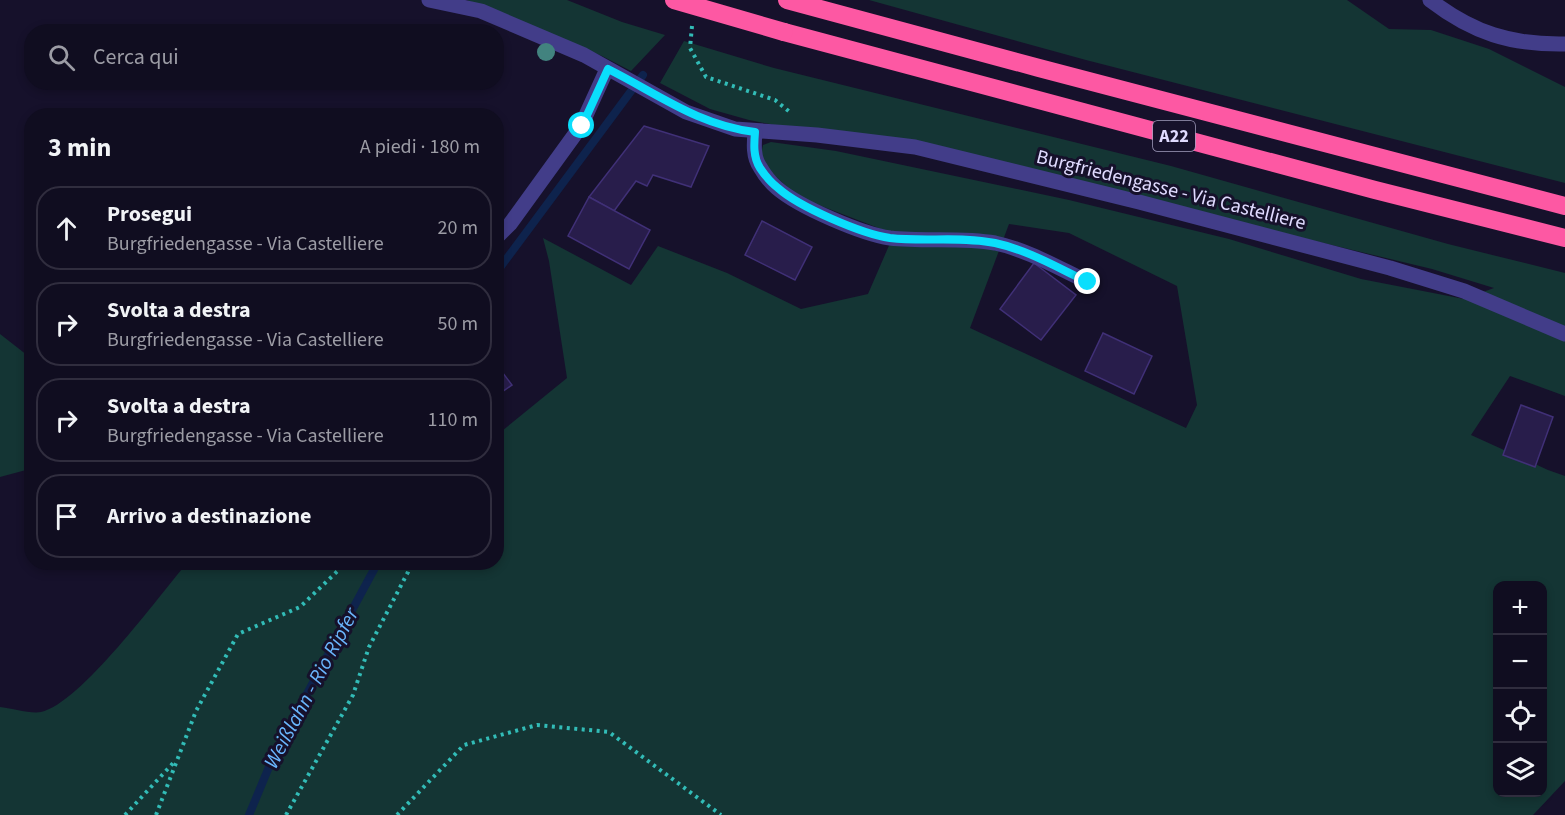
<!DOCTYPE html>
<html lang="it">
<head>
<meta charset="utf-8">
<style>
	body { margin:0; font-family:"Source Sans 3",sans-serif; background:#1e1b2d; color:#f1f3f6 }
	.controls { position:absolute; right:18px; bottom:18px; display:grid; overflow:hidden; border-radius:12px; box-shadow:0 3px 9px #0003 }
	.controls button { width:54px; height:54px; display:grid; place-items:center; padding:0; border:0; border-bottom:2px solid #302d3e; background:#100d20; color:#f1f3f6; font:30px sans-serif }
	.stop { position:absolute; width:18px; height:18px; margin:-14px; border:4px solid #0adefc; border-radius:50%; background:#fff }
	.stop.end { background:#0adefc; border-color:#fff; box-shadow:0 2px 6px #0008 }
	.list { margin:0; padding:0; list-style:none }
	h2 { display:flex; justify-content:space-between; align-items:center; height:78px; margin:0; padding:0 24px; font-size:26px }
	h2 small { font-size:20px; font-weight:400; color:#9c9ca5 }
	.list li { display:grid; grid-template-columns:39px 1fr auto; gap:18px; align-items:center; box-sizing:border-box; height:84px; margin:0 12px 12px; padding:0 12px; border:2px solid #302d3e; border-radius:24px }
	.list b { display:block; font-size:22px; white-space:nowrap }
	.list p { margin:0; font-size:20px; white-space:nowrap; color:#9c9ca5 }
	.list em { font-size:20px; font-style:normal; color:#9c9ca5 }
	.icon { flex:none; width:33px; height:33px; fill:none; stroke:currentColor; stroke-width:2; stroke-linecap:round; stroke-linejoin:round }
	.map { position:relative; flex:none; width:1565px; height:815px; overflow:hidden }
	.search { position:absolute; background:#100d20; box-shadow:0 3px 9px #0003; left:24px; top:24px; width:480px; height:66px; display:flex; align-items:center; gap:15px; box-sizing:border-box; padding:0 21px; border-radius:24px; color:#9c9ca5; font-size:22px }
	.panel { position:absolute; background:#100d20; box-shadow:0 3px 9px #0003; left:24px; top:108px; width:480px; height:462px; border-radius:24px }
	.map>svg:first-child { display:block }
	.green { fill:#143534; fill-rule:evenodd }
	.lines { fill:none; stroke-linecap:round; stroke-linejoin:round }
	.stream { stroke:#0e234d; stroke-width:8 }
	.building { fill:#281d4b; stroke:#403077; stroke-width:1.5 }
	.path { stroke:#32bcb7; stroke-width:4; stroke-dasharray:3 4.5; stroke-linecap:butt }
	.minor { stroke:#423d89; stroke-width:15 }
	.highway { stroke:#fd58a3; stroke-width:18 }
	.highway-bridge { stroke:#fd58a3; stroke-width:18 }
	.tree { fill:#42837f }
	.route { stroke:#0adefc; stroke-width:8 }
	.labels { text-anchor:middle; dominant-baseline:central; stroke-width:6; stroke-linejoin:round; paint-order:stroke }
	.shield { fill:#16112b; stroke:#a39ebf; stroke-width:1.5 }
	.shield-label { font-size:18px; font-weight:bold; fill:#e0dbff }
	.street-label { font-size:20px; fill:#e0dbff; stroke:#16112b }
	.water-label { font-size:21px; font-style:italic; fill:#6ab6fd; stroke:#16112b }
</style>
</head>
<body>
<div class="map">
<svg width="1565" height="815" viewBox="0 0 1565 815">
	<rect width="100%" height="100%" fill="#16112b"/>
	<!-- green -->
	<g class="green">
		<polygon points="467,0 567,0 622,22 665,35 631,71 602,56"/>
		<polygon points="869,0 1347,0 1389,29 1431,30 1489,49 1565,87 1565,183 1086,60"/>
		<path d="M 684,41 L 774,68 L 1171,166 L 1448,244 L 1565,273 L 1565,396 L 1510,376 L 1471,435 L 1548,470 L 1565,476 L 1565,781 L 1533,815 L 0,815 L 0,707 C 10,708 31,714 41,712 C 80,704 159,596 187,563 L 496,562 L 497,435 L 567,378 L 549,261 L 543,238 L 631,285 L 658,246 L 727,273 L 801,309 L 868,294 L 894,234 L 798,197 L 770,171 L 761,154 L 763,145 L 771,142 L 836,151 L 1069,200 L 1229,239 L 1361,279 L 1464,299 L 1494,288 L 1432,269 L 1123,195 L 749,120 L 710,109 L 660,83 ZM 1009,224 L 1069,233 L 1177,286 L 1197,405 L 1186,428 L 970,328 ZM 1498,586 L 1542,586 L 1542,792 L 1498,792 Z"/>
		<polygon points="0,334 32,359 31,466 26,470 0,477"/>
	</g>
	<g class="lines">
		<!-- stream -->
		<g class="stream">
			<polyline points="496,273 643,75"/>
			<polyline points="249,815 274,755 378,562"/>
		</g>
	</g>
	<!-- building -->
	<g class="building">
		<polygon points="644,126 709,146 691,187 653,175 647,186 636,181 614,211 589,197"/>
		<polygon points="589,197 650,230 629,269 568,236"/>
		<polygon points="762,221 812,247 795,280 745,255"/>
		<polygon points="1034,263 1076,295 1041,340 1000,309"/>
		<polygon points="1103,333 1152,356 1134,394 1085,371"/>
		<polygon points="496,364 512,385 496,396"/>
		<polygon points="1521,405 1553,417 1535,467 1503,455"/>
	</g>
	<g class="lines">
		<!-- path -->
		<g class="path">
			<polyline points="692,26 690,48 706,77 775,100 791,113"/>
			<polyline points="125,815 176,760"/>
			<polyline points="156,815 196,711 238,634 300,607 347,562"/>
			<polyline points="286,815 353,695 369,647 408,572 411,562"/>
			<polyline points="397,815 464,745 537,725 609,732 721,815"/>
		</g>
		<!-- minor -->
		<g class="minor">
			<polyline points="429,0 481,11 584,55 686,112 735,129 817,135 915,147 1139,202 1390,268 1464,291 1565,334"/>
			<path d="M 1430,0 C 1473,33 1511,45 1565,44"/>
			<path d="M 755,132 C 754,144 753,157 760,167 C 764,174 771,183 777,188 C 799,207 862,234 890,238 C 925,242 961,237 995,243 C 1028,250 1058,268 1088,282"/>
			<polyline points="496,238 510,224 581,126 607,69"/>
		</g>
		<!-- highway -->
		<g class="highway">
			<polyline points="787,0 1039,68 1565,206"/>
			<polyline points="784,32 1375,190 1565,238"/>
		</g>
		<!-- highway-bridge -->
		<polyline class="highway-bridge" points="674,0 784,32"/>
	</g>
	<!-- trees -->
	<circle class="tree" cx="546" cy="52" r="9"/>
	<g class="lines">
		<!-- route -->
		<path class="route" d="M 582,126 L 608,69 C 658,94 698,125 755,132 C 754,144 753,157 760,168 C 764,174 771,183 778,188 C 799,207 862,234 890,238 C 925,242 961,236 995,243 C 1028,250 1058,268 1088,282"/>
	</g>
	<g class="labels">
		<!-- shield labels -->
		<rect class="shield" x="1153" y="121" width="42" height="30" rx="4.5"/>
		<g class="shield-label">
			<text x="1174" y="136">A22</text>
		</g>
		<!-- street labels -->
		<g class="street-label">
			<text transform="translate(1171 190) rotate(14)">Burgfriedengasse - Via Castelliere</text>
		</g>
		<!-- water labels -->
		<g class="water-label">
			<text transform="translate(311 688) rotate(-62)">Weißlahn - Rio Ripfer</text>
		</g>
	</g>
</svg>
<div class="controls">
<button>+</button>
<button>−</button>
<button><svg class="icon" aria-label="locate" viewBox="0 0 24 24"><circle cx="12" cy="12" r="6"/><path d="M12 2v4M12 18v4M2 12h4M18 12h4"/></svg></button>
<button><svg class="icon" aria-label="layers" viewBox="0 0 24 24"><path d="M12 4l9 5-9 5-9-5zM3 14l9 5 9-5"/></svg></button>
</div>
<div class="stop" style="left:582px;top:126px"></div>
<div class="stop end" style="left:1088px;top:282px"></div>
<div class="search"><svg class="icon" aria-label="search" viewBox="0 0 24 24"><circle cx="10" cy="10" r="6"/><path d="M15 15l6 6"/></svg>Cerca qui</div>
<section class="panel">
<h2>3 min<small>A piedi · 180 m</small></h2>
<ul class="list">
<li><svg class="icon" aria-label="ahead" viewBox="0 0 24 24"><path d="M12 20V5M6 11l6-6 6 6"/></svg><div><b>Prosegui</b><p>Burgfriedengasse - Via Castelliere</p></div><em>20 m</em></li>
<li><svg class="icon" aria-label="right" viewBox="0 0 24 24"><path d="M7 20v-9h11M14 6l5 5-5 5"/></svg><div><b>Svolta a destra</b><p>Burgfriedengasse - Via Castelliere</p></div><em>50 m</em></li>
<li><svg class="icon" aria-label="right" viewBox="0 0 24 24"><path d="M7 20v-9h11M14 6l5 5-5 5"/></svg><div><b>Svolta a destra</b><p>Burgfriedengasse - Via Castelliere</p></div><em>110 m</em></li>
<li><svg class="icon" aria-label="arrive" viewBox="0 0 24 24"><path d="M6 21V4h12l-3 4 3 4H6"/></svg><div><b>Arrivo a destinazione</b></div></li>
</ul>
</section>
</div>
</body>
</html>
